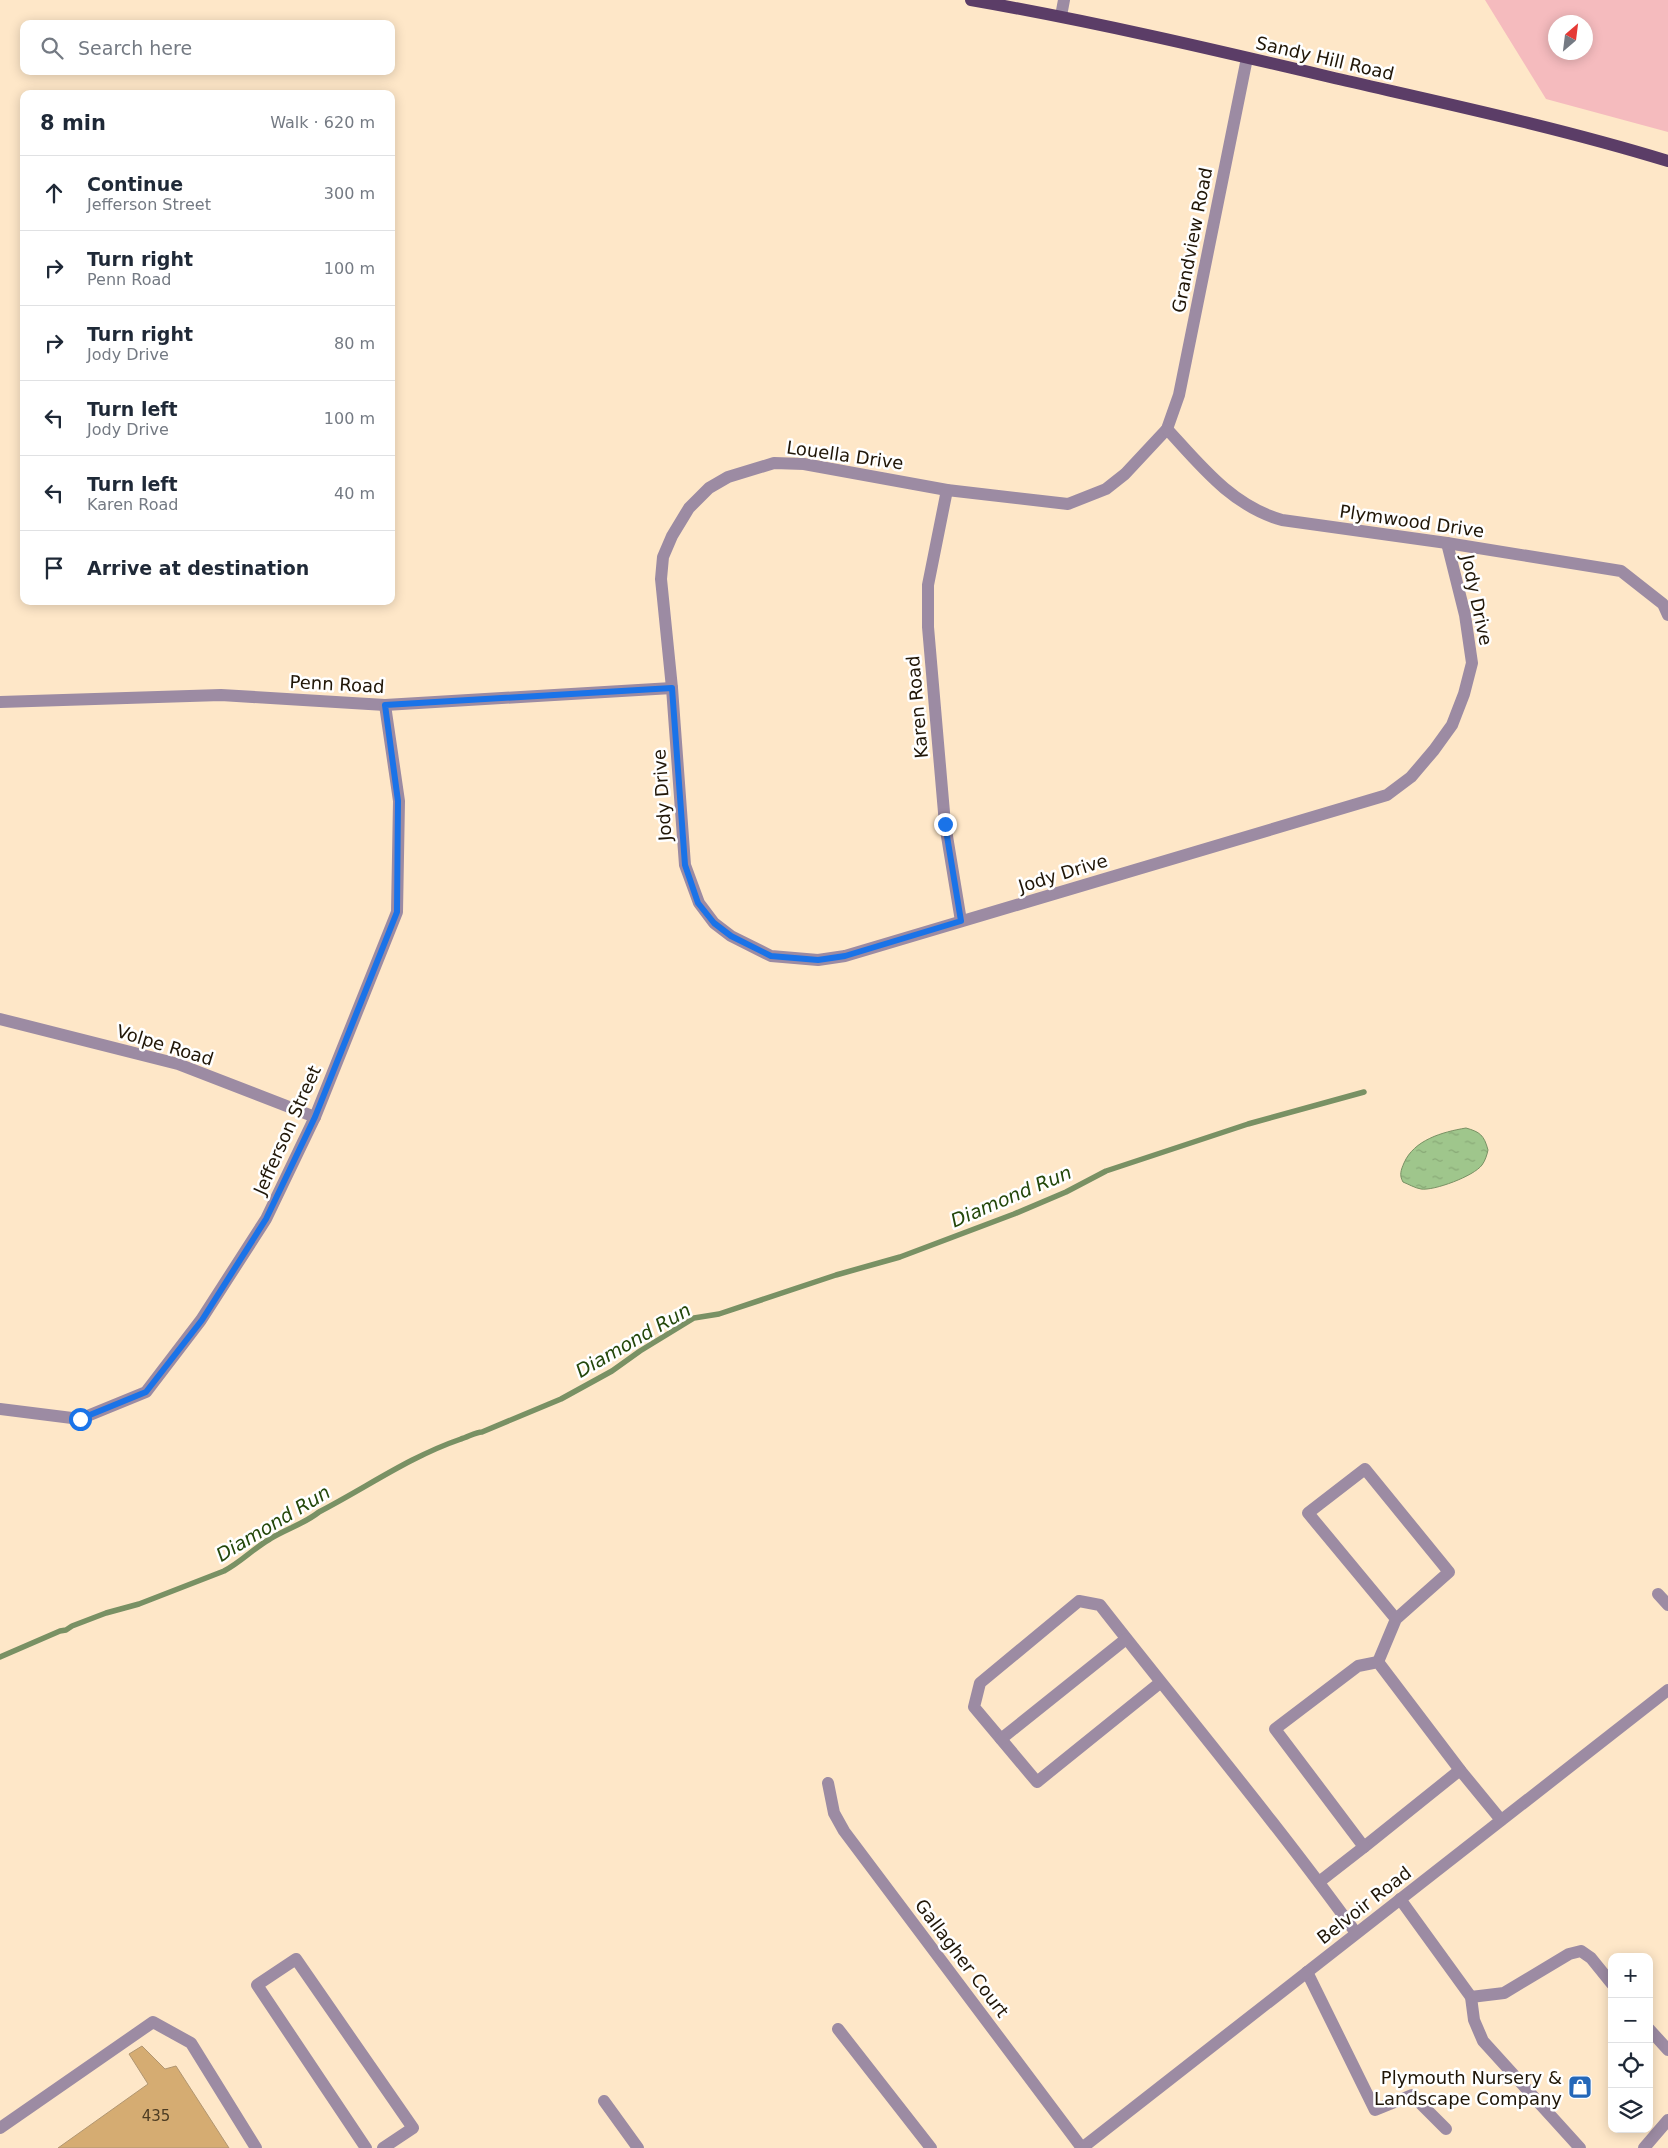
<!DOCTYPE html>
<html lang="en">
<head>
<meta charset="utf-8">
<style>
	body { margin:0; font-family:"DejaVu Sans",sans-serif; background:#f2f2f3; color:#1f2937 }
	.controls { position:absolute; right:15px; bottom:15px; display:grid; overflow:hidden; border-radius:10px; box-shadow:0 2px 12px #0003 }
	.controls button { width:45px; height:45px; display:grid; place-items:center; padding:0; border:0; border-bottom:1px solid #e0e1e3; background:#fff; color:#1f2937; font:25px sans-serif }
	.compass { position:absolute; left:1548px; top:15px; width:45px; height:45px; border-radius:50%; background:#fff; box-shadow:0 2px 12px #0003; rotate:28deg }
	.stop { position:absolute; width:15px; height:15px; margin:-11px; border:4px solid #1a73e8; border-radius:50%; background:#fff }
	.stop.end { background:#1a73e8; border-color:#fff; box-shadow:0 1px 5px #0008 }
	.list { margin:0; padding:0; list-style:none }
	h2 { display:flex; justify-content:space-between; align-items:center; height:65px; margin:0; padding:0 20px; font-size:21px }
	h2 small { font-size:16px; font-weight:400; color:#747a83 }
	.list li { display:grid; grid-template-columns:32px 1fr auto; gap:15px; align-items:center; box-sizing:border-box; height:75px; padding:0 20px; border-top:1px solid #e0e1e3 }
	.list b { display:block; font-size:19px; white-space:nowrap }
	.list p { margin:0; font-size:16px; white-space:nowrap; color:#747a83 }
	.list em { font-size:16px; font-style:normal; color:#747a83 }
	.icon { flex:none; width:28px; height:28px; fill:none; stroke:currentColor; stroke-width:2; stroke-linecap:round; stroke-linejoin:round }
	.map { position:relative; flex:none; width:1668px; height:2148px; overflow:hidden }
	.search { position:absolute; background:#fff; box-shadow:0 2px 12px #0003; left:20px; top:20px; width:375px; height:55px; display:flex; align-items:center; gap:12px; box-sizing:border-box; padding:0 18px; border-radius:10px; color:#747a83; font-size:19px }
	.panel { position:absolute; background:#fff; box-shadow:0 2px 12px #0003; left:20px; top:90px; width:375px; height:515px; border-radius:10px }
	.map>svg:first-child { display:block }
	.green { fill:#f5bbbe; fill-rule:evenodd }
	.water { fill:url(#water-ripples); stroke:#799164 }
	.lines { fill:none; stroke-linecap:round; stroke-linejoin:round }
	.stream { stroke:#799164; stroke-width:5.5 }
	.building { fill:#d5ac72; stroke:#b19671 }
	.minor { stroke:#9c8ba3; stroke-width:12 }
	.major { stroke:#5b3d67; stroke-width:12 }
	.route { stroke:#1a73e8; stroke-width:6 }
	.labels { text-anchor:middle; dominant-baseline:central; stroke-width:5; stroke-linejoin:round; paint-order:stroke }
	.number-label { font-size:15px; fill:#4d3c22 }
	.street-label { font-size:18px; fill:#201607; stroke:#fff }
	.poi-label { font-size:18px; fill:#201607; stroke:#fff; text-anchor:end }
	.water-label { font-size:19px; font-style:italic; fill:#23470a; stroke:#fff }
</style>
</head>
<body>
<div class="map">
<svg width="1668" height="2148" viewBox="0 0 1668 2148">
	<defs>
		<pattern id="water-ripples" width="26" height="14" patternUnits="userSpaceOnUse" patternTransform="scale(1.25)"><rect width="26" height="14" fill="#9fc68c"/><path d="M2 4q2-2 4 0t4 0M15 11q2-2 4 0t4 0" fill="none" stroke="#89a977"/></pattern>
	</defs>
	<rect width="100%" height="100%" fill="#fee7c8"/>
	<!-- green -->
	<path class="green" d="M 1485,0 L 1668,0 L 1668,132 L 1546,99 ZM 1556,22 L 1586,22 L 1586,52 L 1556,52 Z"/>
	<!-- water -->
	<path class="water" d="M 1466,1128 C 1480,1132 1484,1135 1488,1150 C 1487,1155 1485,1161 1482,1165 C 1474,1176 1434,1191 1421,1189 C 1415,1188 1408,1184 1403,1182 C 1399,1175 1401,1170 1404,1163 C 1414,1140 1442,1132 1466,1128 Z"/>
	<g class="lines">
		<!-- stream -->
		<path class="stream" d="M 0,1657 L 60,1631 L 66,1630 L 72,1626 L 106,1613 L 139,1604 L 224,1571 C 241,1562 254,1548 270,1539 C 286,1529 304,1524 319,1512 C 369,1486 409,1457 461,1439 C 468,1437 476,1432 482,1432 L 561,1399 L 612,1371 L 640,1351 L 694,1318 L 719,1314 L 836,1275 L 900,1257 L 1014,1214 L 1066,1192 L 1106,1171 L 1248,1124 L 1364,1092"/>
	</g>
	<!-- building -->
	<polygon class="building" points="142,2046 165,2069 176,2066 229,2148 58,2148 148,2084 129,2054"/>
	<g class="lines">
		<!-- minor -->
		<g class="minor">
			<polyline points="1061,16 1064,0"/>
			<polyline points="1247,58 1179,395 1167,429 1125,474 1106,489 1068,504 947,490 804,464 774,463 728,477 709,488 689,508 672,536 663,557 661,579 672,688 685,865 699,903 714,923 731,936 771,956 818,960 845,956 1387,795 1411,777 1434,750 1452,725 1464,694 1472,663 1465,615 1447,543"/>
			<path d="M 1167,429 C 1200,465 1232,506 1282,520 L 1447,543 L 1621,571 L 1663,604 L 1668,615"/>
			<polyline points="947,490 928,585 928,627 945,824 961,921"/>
			<polyline points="0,702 221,695 385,705 672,688"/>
			<polyline points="0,1019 178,1064 315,1117"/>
			<polyline points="0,1409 80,1419 146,1392 201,1320 266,1219 315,1117 397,912 399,801 385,705"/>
			<polyline points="1658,1594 1668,1605"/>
			<polyline points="1378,1662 1396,1619 1308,1513 1365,1469 1449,1572 1396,1619"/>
			<path d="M 1161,1682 L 1037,1782 L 974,1707 L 980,1683 L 1079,1601 L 1100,1605 C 1186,1715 1275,1821 1356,1933"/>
			<polyline points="1001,1739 1126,1639"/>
			<polyline points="828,1783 834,1813 844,1831 1082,2148"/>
			<polyline points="1364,1847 1460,1770"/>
			<polyline points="1319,1882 1364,1847 1275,1729 1358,1666 1378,1662 1460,1770 1501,1820"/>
			<polyline points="1400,1899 1471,1997 1474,2020 1483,2041 1580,2148"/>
			<polyline points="1307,1972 1375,2110 1412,2095 1446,2129"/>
			<polyline points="1471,1997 1504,1993 1569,1954 1581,1951 1591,1958 1612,1984"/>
			<polyline points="838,2029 931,2148"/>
			<polyline points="1649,2029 1668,2050"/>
			<polyline points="604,2101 638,2148"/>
			<polyline points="0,2128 153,2022 191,2043 256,2148"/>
			<polyline points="366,2148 257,1985 296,1959 413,2128 383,2148"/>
			<polyline points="1082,2148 1668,1690"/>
			<polyline points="1644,2148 1668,2120"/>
		</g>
		<!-- major -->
		<path class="major" d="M 971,0 C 1092,21 1211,49 1330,77 C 1443,103 1557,127 1668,161"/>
	</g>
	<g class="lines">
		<!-- route -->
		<polyline class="route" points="80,1419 146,1392 202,1320 266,1219 315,1117 397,912 398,801 385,705 672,688 685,865 698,903 714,923 731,936 771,956 818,960 845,956 961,921 945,824"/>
	</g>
	<!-- icons -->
	<defs>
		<g id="shop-square" transform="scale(1.25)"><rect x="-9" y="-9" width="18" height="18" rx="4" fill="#2467b8" stroke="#fff"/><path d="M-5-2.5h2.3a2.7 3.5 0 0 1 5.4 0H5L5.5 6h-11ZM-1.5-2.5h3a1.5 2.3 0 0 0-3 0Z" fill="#fff"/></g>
	</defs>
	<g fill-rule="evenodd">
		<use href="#shop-square" x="1580" y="2087"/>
	</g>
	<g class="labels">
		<!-- number labels -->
		<g class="number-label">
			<text x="156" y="2116">435</text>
		</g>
		<!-- street labels -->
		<g class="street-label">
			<text transform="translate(1325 58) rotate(13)">Sandy Hill Road</text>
			<text transform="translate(1192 240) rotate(-79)">Grandview Road</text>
			<text transform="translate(845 455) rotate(8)">Louella Drive</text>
			<text transform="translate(1412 521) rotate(8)">Plymwood Drive</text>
			<text transform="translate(1477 600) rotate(78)">Jody Drive</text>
			<text transform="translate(337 684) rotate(3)">Penn Road</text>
			<text transform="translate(917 707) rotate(-95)">Karen Road</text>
			<text transform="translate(662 795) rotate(-94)">Jody Drive</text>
			<text transform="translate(1063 873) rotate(-17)">Jody Drive</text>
			<text transform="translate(165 1045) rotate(17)">Volpe Road</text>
			<text transform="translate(287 1130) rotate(-66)">Jefferson Street</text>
			<text transform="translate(1364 1905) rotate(-38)">Belvoir Road</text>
			<text transform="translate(962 1958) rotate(53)">Gallagher Court</text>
		</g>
		<!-- poi labels -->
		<g class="poi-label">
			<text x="1562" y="2077">Plymouth Nursery &amp;<tspan x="1562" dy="21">Landscape Company</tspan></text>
		</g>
		<!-- water labels -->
		<g class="water-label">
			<text transform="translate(1011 1196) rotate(-23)">Diamond Run</text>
			<text transform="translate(633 1340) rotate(-30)">Diamond Run</text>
			<text transform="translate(273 1523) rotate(-31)">Diamond Run</text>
		</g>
	</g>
</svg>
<div class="controls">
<button>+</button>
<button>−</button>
<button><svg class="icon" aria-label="locate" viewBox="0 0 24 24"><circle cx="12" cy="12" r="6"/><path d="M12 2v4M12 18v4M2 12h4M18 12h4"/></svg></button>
<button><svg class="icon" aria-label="layers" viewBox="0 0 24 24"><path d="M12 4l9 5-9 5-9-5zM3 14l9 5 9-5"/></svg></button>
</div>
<svg class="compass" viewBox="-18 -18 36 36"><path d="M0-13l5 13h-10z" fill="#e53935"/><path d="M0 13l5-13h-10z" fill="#747a83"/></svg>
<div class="stop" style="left:80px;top:1419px"></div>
<div class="stop end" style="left:945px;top:824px"></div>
<div class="search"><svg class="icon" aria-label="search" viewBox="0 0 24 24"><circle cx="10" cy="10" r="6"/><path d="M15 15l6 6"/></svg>Search here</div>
<section class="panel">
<h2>8 min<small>Walk · 620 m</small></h2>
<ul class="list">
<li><svg class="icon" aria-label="ahead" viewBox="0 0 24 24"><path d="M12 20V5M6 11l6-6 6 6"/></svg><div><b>Continue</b><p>Jefferson Street</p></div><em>300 m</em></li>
<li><svg class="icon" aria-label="right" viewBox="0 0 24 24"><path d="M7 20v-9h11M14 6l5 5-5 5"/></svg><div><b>Turn right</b><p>Penn Road</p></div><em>100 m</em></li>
<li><svg class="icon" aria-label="right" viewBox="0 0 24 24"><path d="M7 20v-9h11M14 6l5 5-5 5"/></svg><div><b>Turn right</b><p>Jody Drive</p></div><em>80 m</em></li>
<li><svg class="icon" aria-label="left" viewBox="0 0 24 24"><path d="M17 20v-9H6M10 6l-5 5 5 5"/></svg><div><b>Turn left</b><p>Jody Drive</p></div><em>100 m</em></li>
<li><svg class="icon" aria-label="left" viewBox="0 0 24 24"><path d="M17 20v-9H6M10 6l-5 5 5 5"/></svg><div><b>Turn left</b><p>Karen Road</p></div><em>40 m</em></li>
<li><svg class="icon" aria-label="arrive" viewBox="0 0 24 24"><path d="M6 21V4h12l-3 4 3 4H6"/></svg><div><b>Arrive at destination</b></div></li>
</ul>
</section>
</div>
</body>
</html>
